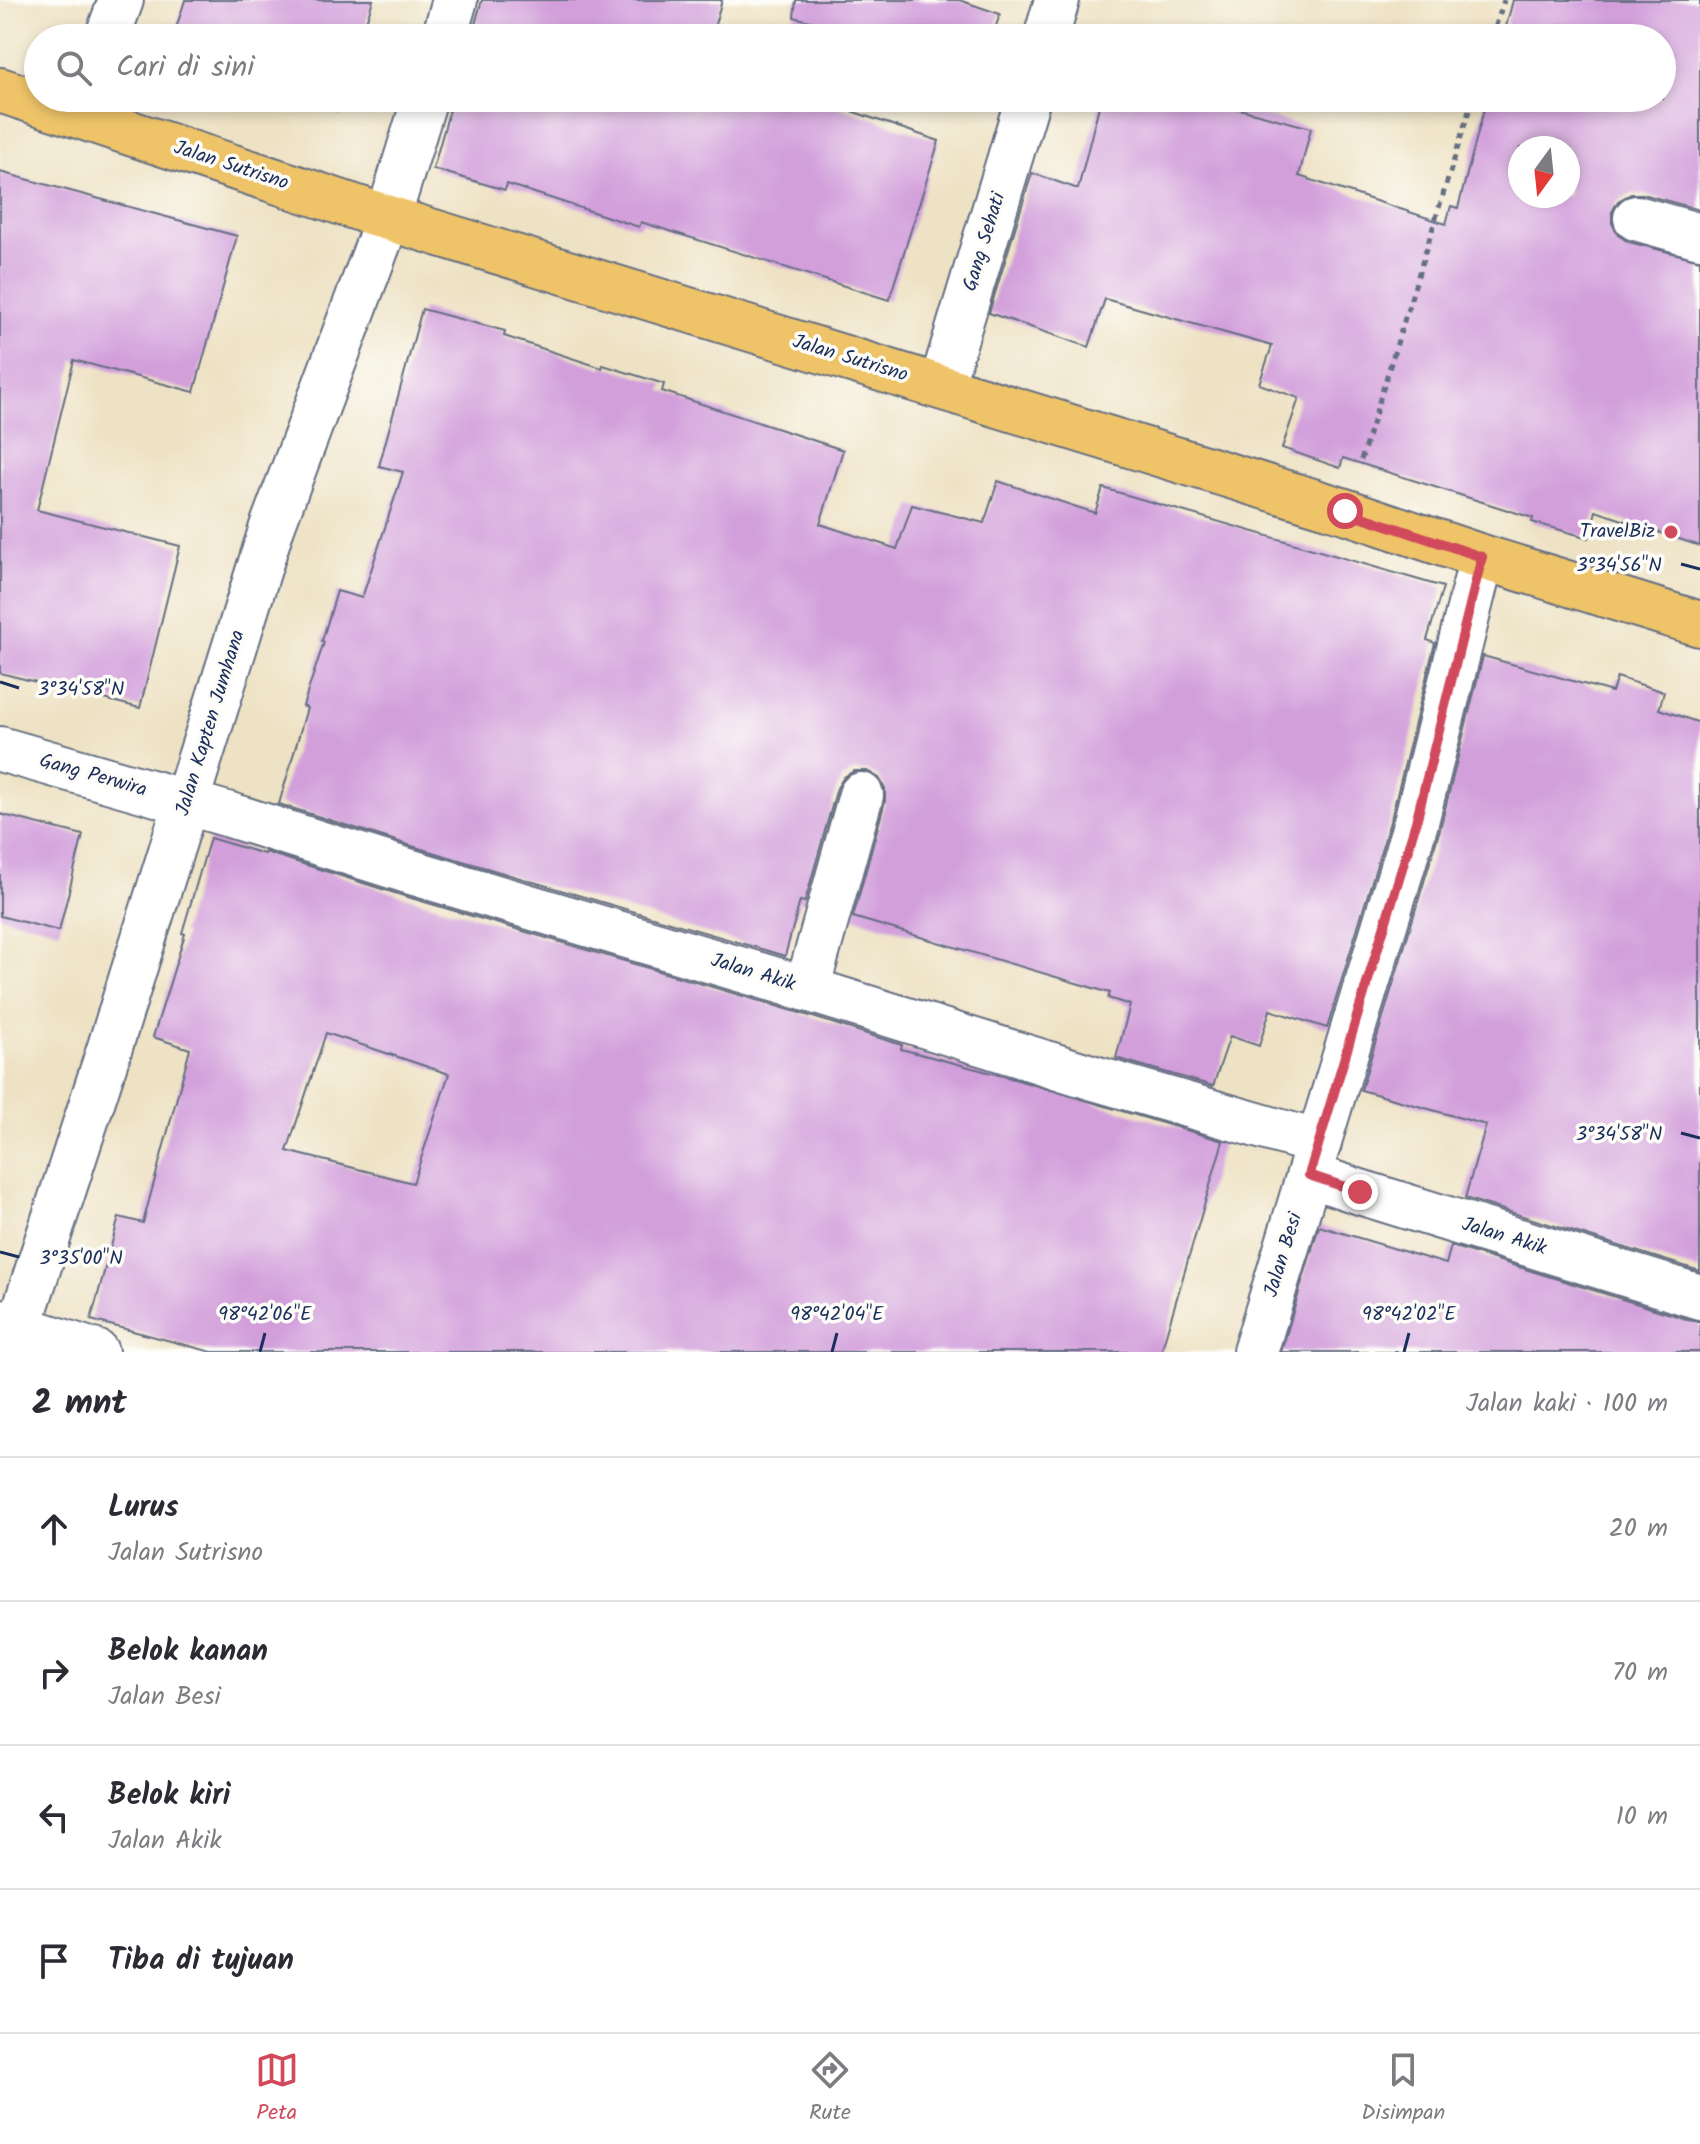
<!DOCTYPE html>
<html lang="id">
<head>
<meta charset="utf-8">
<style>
	body { margin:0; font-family:Kalam,sans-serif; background:#f7f7f7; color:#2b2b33 }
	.compass { position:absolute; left:1508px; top:136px; width:72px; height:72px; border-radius:50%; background:#fff; box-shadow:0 4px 12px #0003; rotate:195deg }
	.stop { position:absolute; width:24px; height:24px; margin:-18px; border:6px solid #d1495b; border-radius:50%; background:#fff }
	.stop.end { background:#d1495b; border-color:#fff; box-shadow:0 2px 8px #0008 }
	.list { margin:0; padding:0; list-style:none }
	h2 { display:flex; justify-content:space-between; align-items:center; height:104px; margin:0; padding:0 32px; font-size:34px }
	h2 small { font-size:26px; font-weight:400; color:#7c7c81 }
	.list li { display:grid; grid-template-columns:52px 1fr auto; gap:24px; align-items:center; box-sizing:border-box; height:144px; padding:0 32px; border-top:2px solid #e1e1e2 }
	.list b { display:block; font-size:30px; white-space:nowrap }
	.list p { margin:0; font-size:26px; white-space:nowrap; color:#7c7c81 }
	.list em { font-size:26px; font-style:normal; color:#7c7c81 }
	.icon { flex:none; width:44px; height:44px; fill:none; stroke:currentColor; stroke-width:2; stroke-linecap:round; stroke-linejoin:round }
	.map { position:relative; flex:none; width:1700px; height:1352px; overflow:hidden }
	.search { position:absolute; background:#fff; box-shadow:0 4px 12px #0003; left:24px; right:24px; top:24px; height:88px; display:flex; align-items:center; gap:20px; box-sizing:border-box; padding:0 28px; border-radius:44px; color:#7c7c81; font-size:30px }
	.sheet { height:680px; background:#fff }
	nav { display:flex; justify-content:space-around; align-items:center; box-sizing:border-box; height:112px; border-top:2px solid #e1e1e2; background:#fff; font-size:22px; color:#7c7c81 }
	nav a { display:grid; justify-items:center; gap:4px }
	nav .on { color:#d1495b }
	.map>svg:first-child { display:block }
	.building { fill:#d29fdb; fill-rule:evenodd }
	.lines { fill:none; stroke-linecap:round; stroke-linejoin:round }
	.minor-casing { stroke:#656e82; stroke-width:48 }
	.major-casing { stroke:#656e82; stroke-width:48 }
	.path { stroke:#656e82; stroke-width:5; stroke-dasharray:6 6; stroke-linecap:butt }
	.minor { stroke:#fff; stroke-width:44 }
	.major { stroke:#efc469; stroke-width:44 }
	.route { stroke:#d1495b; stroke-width:10 }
	.ticks { fill:none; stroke:#1b2f5e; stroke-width:3 }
	.poi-dot { fill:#d1495b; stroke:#fdfcf7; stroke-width:3 }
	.labels { text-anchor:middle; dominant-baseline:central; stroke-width:7; stroke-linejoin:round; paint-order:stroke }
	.street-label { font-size:20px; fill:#1b2f5e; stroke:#fdfcf7 }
	.poi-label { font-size:20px; fill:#1b2f5e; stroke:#fdfcf7; text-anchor:end }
	.ticks-label { font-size:20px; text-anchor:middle; fill:#1b2f5e; stroke:#fdfcf7; stroke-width:7; stroke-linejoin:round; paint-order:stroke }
</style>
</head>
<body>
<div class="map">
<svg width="1700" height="1352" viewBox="0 0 1700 1352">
	<rect width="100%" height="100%" fill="#fdfcf7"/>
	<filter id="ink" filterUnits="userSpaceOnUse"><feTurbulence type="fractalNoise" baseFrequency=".0125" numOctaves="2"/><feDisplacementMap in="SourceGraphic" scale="16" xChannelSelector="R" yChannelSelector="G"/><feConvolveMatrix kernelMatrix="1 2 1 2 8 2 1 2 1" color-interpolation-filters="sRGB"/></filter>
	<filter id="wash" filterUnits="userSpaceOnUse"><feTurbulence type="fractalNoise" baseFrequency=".006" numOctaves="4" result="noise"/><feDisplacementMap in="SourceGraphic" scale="32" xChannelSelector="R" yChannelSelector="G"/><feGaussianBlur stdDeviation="1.8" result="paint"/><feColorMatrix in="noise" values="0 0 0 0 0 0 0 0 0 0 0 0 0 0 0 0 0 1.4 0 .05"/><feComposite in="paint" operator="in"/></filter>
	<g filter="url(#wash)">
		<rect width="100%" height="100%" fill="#eee2c4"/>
		<g id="blocks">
			<!-- building -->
			<g class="building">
				<polygon points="185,0 373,0 361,38 173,38"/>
				<polygon points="482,0 722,0 711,38 471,38"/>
				<polygon points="796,0 959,0 1000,14 992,38 876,38 794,17"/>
				<path d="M 1513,0 L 1700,0 L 1700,210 L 1643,194 L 1631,194 L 1618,201 L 1612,212 L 1612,223 L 1618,235 L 1629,242 L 1700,260 L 1700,546 L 1596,511 L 1589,538 L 1532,522 L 1533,518 L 1343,458 L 1340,468 L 1282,448 L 1299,398 L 1259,384 L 1272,346 L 1105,299 L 1089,347 L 989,313 L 1032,173 L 1078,189 L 1101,98 L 1198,98 L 1311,128 L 1299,176 L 1446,224 L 1451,206 L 1458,208 L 1487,98 L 1662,98 L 1662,38 L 1503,38 ZM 1520,148 L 1568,148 L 1568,196 L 1520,196 Z"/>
				<polygon points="295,98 342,98 338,111"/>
				<polygon points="453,98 813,98 939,141 889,300 641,222 639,227 507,184 505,190 433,169"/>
				<polygon points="0,172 237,236 194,392 74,360 37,510 180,546 140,708 0,673"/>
				<polygon points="422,309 505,331 504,336 602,368 603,365 664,384 662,391 843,450 820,524 897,549 912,505 984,523 998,481 1095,513 1103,488 1443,587 1427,640 1435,643 1392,815 1327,1028 1270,1010 1259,1046 1230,1036 1213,1086 1116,1058 1130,1005 1108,998 1110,993 853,917 885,801 885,788 879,778 867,771 854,771 844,777 837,788 805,902 800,901 785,956 415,847 279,804 307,708 303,706 324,642 322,641 337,591 362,598 403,472 379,466"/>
				<polygon points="1483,656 1612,692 1617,677 1664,692 1659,709 1700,723 1700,1271 1465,1198 1486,1125 1361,1090 1440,829"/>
				<polygon points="0,814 83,835 59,931 0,916"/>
				<path d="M 210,838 L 264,854 L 265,852 L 401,895 L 800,1013 L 902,1045 L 901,1049 L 1014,1079 L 1223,1141 L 1161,1352 L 212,1352 L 91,1320 L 119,1217 L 143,1223 L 190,1049 L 153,1037 L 185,934 L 182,933 ZM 326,1033 L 449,1074 L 413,1183 L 287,1151 Z"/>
				<polygon points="1319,1226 1446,1264 1451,1246 1693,1321 1700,1321 1700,1352 1281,1352"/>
			</g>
		</g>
	</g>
	<g filter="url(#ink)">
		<use href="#blocks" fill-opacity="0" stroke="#656e82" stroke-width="2"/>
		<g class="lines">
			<!-- minor casing -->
			<g class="minor-casing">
				<g id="minor">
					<polyline points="107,38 121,0"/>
					<polyline points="444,38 455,0"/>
					<polyline points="1046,38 1057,0"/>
					<polyline points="1636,218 1700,236"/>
					<polyline points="941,387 1028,98"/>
					<polyline points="0,749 230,815 408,871 807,989 1094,1078 1319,1143"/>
					<polyline points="807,989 861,795"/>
					<polyline points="1309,1175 1360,1192 1700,1297"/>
					<polyline points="0,1321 96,1352"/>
					<polyline points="11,1352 109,1050 272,527 388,218 425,98"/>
					<polyline points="1255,1352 1416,822 1482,557"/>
				</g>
			</g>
			<!-- major casing -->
			<g class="major-casing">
				<polyline id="major" points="0,90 388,218 1345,511 1482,557 1700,624"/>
			</g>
			<!-- path -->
			<g class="path">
				<polyline points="1492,38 1504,0"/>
				<polyline points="1361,460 1473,98"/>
			</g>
			<!-- minor -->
			<use href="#minor" class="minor"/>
			<!-- major -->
			<use href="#major" class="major"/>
		</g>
	</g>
	<g class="lines" filter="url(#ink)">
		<!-- route -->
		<polyline class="route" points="1345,511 1482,557 1416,822 1309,1175 1360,1192"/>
	</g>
	<!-- ticks -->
	<path class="ticks" d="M 1681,564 L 1700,569M 0,682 L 19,688M 1681,1133 L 1700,1138M 0,1252 L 19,1257M 260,1352 L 265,1333M 832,1352 L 837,1333M 1404,1352 L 1409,1333"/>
	<!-- markers -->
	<circle class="poi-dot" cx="1671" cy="532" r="8"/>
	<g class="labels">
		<!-- street labels -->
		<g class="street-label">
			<text transform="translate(231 166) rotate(18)">Jalan Sutrisno</text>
			<text transform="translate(985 242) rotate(-73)">Gang Sehati</text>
			<text transform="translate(850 359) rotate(17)">Jalan Sutrisno</text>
			<text transform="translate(211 723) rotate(-73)">Jalan Kapten Jumhana</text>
			<text transform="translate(93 776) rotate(16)">Gang Perwira</text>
			<text transform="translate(753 973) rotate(17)">Jalan Akik</text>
			<text transform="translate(1504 1237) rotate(17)">Jalan Akik</text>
			<text transform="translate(1284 1255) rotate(-73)">Jalan Besi</text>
		</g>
		<!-- poi labels -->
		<g class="poi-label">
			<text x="1655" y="532">TravelBiz</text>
		</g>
	</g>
	<g class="ticks-label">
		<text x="1619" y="571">3°34'56"N</text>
		<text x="81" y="695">3°34'58"N</text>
		<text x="1619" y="1140">3°34'58"N</text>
		<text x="81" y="1264">3°35'00"N</text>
		<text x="265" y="1320">98°42'06"E</text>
		<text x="837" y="1320">98°42'04"E</text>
		<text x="1409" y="1320">98°42'02"E</text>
	</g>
</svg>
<svg class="compass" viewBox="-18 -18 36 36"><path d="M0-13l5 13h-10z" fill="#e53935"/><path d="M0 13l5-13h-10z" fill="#7c7c81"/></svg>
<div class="stop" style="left:1345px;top:511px"></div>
<div class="stop end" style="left:1360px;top:1192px"></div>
<div class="search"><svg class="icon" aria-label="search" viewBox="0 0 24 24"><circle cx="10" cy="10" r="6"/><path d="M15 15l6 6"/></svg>Cari di sini</div>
</div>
<section class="sheet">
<h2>2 mnt<small>Jalan kaki · 100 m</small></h2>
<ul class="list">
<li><svg class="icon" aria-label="ahead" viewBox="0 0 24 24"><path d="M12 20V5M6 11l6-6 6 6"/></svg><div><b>Lurus</b><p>Jalan Sutrisno</p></div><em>20 m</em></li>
<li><svg class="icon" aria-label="right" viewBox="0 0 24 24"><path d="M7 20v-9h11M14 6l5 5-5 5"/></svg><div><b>Belok kanan</b><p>Jalan Besi</p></div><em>70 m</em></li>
<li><svg class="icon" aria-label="left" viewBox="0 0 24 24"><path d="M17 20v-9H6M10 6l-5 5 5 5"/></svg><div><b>Belok kiri</b><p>Jalan Akik</p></div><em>10 m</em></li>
<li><svg class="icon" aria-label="arrive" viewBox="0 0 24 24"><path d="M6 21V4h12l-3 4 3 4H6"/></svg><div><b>Tiba di tujuan</b></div></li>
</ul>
</section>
<nav>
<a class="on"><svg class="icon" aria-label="map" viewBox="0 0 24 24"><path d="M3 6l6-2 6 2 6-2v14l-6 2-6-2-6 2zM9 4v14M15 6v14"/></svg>Peta</a>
<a><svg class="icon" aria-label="directions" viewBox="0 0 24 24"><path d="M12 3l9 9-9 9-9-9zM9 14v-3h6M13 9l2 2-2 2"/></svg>Rute</a>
<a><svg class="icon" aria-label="saved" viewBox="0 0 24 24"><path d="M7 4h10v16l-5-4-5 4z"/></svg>Disimpan</a>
</nav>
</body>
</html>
